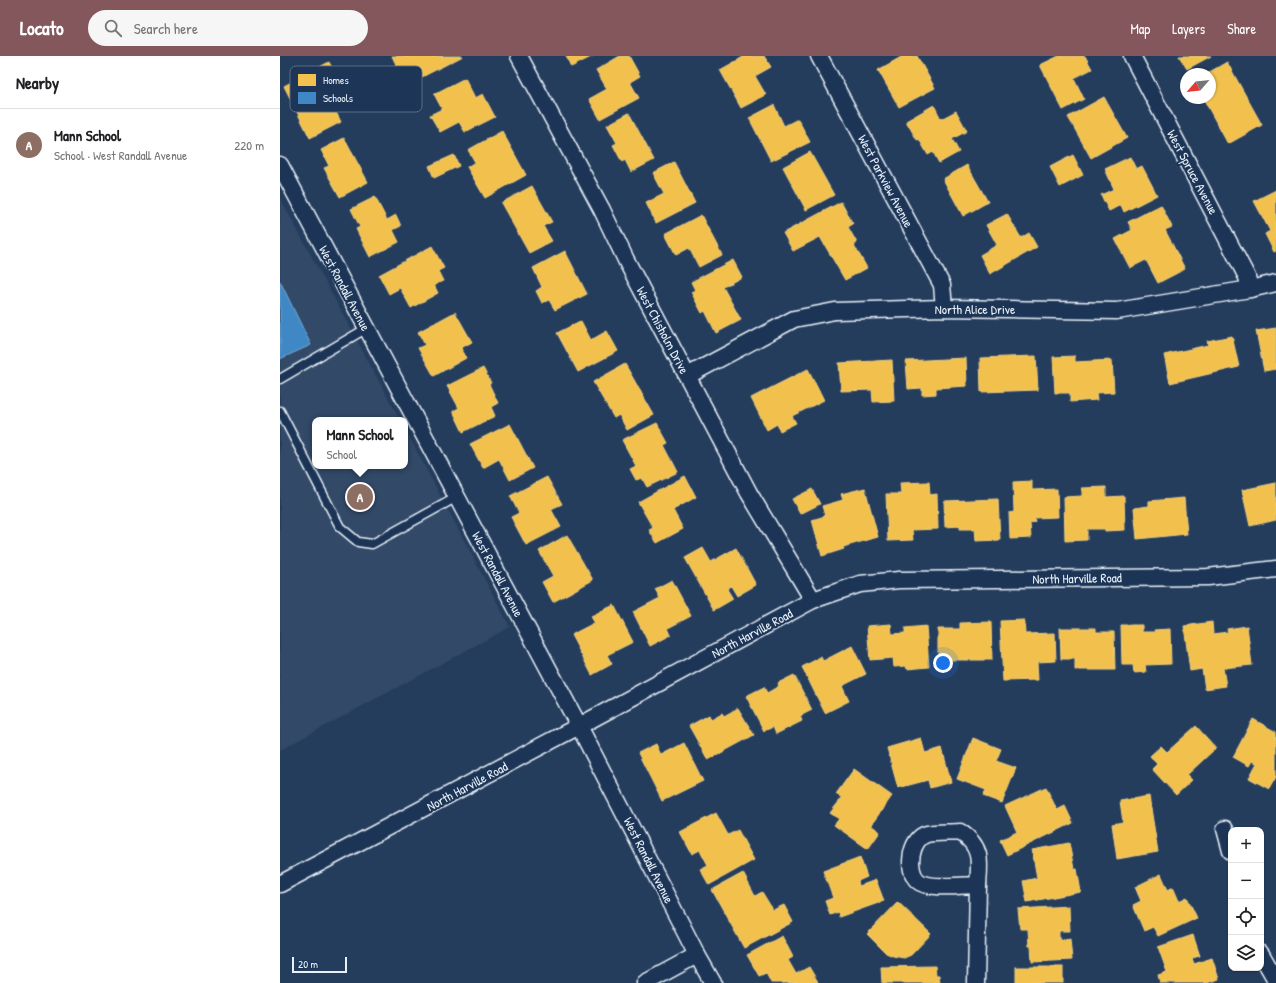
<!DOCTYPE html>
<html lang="en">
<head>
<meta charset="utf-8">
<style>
	body { margin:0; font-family:"Patrick Hand",sans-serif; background:#f6f6f6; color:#202124 }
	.controls { position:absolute; right:12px; bottom:12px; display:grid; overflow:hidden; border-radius:8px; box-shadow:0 1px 3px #0004 }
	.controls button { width:36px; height:36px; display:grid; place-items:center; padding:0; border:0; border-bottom:1px solid #e0e0e0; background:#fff; color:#202124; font:20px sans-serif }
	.compass { position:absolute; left:900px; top:12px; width:36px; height:36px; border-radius:50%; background:#fff; box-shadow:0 1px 3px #0004; rotate:242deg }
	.scale { position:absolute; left:12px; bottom:10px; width:55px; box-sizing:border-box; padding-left:4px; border:2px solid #e8f1f8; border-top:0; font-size:11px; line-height:14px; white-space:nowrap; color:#e8f1f8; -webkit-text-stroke:3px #1d3557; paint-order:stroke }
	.you { position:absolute; left:663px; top:607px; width:14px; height:14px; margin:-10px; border:3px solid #fff; border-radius:50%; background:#1a73e8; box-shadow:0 0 0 6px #1a73e833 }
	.badge { display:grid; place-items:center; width:26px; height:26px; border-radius:50%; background:#84575d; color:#fff; font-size:13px; font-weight:700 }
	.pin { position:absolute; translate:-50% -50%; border:2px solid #fff; box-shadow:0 1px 4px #0006 }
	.popup { position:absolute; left:32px; top:361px; width:96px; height:52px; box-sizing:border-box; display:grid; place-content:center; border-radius:8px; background:#fff; filter:drop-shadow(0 1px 3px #0005); font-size:13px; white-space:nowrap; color:#757577 }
	.popup b { font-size:15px; color:#202124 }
	.popup::after { content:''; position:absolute; left:50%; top:100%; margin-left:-8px; border:8px solid transparent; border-top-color:#fff }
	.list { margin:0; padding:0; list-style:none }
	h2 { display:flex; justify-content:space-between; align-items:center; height:52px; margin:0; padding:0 16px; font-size:17px }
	h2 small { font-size:13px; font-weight:400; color:#757577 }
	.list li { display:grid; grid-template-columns:26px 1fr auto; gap:12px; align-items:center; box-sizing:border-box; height:72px; padding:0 16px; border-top:1px solid #e0e0e0 }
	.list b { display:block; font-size:15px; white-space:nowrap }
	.list p { margin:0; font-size:13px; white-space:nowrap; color:#757577 }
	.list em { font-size:13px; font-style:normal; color:#757577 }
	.icon { flex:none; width:22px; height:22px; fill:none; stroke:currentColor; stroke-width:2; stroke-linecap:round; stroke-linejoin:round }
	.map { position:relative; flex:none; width:996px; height:927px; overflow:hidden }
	header { display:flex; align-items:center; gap:24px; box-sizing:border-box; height:56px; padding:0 20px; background:#84575d; color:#fff }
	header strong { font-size:19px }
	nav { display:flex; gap:22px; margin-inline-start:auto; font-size:14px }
	.search { width:280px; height:36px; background:#f6f6f6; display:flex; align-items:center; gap:10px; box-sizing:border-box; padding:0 14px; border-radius:22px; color:#757577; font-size:15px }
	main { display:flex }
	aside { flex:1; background:#fff }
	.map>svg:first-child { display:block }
	.built { fill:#334a68 }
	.homes { fill:#f2c14e; stroke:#efcf81 }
	.schools { fill:#3f88c5; stroke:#72a8d4 }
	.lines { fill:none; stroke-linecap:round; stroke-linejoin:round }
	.service-casing { stroke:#e8f1f8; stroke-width:11 }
	.minor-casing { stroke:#e8f1f8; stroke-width:19 }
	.service { stroke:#1d3557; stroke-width:8 }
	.minor { stroke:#1d3557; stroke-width:16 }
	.labels { text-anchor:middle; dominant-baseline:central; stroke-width:4; stroke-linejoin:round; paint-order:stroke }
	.street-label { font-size:13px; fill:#e8f1f8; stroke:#1d3557 }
	.key { fill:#1d3557; stroke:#5a6d87; stroke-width:1 }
	.key-label { font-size:11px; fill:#e8f1f8 }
</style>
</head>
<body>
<header>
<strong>Locato</strong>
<div class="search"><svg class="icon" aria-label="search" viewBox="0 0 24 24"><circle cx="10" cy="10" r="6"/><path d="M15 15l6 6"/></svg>Search here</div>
<nav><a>Map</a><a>Layers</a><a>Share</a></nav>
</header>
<main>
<aside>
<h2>Nearby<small></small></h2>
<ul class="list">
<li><span class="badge" style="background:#8d6e63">A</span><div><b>Mann School</b><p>School · West Randall Avenue</p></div><em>220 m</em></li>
</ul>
</aside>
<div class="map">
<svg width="996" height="927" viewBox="0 0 996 927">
	<rect width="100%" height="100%" fill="#253d5d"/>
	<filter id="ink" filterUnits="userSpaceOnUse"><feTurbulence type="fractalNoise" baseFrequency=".025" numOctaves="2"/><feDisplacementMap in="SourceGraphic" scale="8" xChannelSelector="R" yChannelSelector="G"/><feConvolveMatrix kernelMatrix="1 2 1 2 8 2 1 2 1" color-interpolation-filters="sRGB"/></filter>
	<g filter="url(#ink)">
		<!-- built -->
		<polygon class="built" points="0,142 120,364 35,364 35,410 125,410 125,373 230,571 0,694"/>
		<!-- homes -->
		<g class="homes">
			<polygon points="112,0 183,0 140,22 135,12 121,19"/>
			<polygon points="286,0 313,0 291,11"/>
			<polygon points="340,0 349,0 360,20 350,26 359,42 320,63 309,43 327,33 316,14"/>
			<polygon points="465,0 484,0 491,11 475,20 486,39 461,52 440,14"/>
			<polygon points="623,0 637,0 655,32 619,51 598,14"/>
			<polygon points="779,0 805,0 812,13 794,22 804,43 783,54 760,9"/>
			<polygon points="899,0 931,0 907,13"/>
			<polygon points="49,6 62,31 47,38 61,66 30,82 4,30"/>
			<polygon points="947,6 982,69 948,88 923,42 930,42 930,18 926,18"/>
			<polygon points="185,22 195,42 203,38 215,61 185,76 179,66 160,76 150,59 162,53 154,38"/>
			<polygon points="824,41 847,82 811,102 788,61"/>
			<polygon points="494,49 504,70 518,63 530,86 491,105 469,62"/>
			<polygon points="654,49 661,63 676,55 687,75 672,83 679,96 659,107 653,96 648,99 639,83 637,84 626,65"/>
			<polygon points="349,57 374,104 351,116 345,104 342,106 333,89 337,87 327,69"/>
			<polygon points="222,75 246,119 205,142 187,111 195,106 188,94"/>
			<polygon points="64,82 88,126 60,141 44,112 49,110 41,94"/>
			<polygon points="530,96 554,139 526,154 503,111"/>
			<polygon points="174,99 179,110 154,122 149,110"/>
			<polygon points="793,99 803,119 780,131 770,111"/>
			<polygon points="850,101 856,113 862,110 877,139 844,156 841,149 829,155 821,139 834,133 825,113"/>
			<polygon points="394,106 415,147 376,167 366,147 384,138 373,117"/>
			<polygon points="687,109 708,146 683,160 663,123"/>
			<polygon points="252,130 272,166 263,170 272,185 249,197 221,147"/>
			<polygon points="996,134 996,195 994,196 985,178 990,175 974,145"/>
			<polygon points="95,141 107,164 116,159 121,170 113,174 119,186 90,201 76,173 80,171 71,153"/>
			<polygon points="561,146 573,168 568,171 577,187 574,189 587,212 565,224 540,181 513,195 503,177"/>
			<polygon points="881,149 892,171 885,174 905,213 878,227 866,204 850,212 835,183 852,174 848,166"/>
			<polygon points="727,158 741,182 749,177 757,191 710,218 700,199 717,189 706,169"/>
			<polygon points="421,159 442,199 419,211 409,192 396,199 385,178"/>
			<polygon points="152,190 164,212 158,215 163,225 154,229 158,237 131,252 120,232 109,238 99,219"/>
			<polygon points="285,195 307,238 275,254 269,244 262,247 256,235 262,231 253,212"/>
			<polygon points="453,204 462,221 443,231 461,264 436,277 425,255 422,257 411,236 415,234 411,226"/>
			<polygon points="175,256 192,286 181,292 186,302 154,320 138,292 145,289 138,276"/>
			<polygon points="301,265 311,284 327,275 338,295 298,316 277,277"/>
			<polygon points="996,272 996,313 984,315 976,275"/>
			<polygon points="952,280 959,311 890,327 884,299 928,289 927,285"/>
			<polygon points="756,300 758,334 701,336 700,302"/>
			<polygon points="795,300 795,306 832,304 834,336 816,337 817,344 790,346 790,337 775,337 773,301"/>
			<polygon points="686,302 687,330 656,332 656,338 642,339 642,332 628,333 626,305"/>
			<polygon points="612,304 614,345 593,346 592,334 561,335 559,307"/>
			<polygon points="345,308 374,359 347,374 339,359 334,362 313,326"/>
			<polygon points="203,312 211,327 209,328 218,347 211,351 215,360 183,376 173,355 179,352 167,330"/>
			<polygon points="528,313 544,344 512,360 516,367 500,375 497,368 487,374 471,342"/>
			<polygon points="377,367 388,387 384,389 398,416 367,431 362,422 356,424 350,413 356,410 342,384"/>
			<polygon points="230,368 253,412 230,424 219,403 203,412 190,388"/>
			<polygon points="405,420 416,441 393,454 403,473 377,487 369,474 373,472 358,446"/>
			<polygon points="267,421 282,448 271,453 281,471 246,489 231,461 239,457 230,440"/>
			<polygon points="752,425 752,434 777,433 778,461 754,462 755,466 750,467 751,482 730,483 729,457 734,456 733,426"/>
			<polygon points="649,426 650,439 657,438 658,473 632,474 633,484 608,485 606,438 621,438 620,427"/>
			<polygon points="996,427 996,464 970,470 962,434"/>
			<polygon points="826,431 826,441 844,440 845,474 825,475 825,473 807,473 807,484 785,485 784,441 802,440 802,432"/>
			<polygon points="585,432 598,481 563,491 564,493 542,500 532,464 545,460 542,450 563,444 561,438"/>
			<polygon points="532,433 540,448 520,458 512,443"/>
			<polygon points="904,442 907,478 857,483 854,452 869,450 869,445"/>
			<polygon points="718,443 720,484 696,485 695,473 680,473 680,470 665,471 664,445"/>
			<polygon points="287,479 313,524 273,546 262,526 273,520 259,495"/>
			<polygon points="423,492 431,506 456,492 476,529 457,540 451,530 447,533 453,543 434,554 405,502"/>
			<polygon points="392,524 411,560 388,572 391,579 370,590 353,556 380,542 375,533"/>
			<polygon points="334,549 353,586 327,599 332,608 312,619 291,579 314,567 311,560"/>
			<polygon points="744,564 745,578 775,577 776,605 757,606 758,624 723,625 720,565"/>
			<polygon points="711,566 712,604 658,604 658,573 680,573 680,567"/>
			<polygon points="932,566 933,578 948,576 947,573 967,570 972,609 943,612 946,630 925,633 922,613 910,615 904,570"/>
			<polygon points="611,568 612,578 625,577 625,572 646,570 649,611 627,613 626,610 614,611 613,602 590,604 587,570"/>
			<polygon points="841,569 862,569 862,576 875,576 874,574 890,573 891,608 865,609 866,616 854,617 853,609 842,609"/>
			<polygon points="780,572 816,572 816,576 834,576 835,614 795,614 795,603 781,603"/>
			<polygon points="572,590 586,618 562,630 569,645 545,657 522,611 541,601 543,605"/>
			<polygon points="514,619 532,654 520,660 522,665 496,678 493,671 484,675 466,640 484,631 487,637 499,630 498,627"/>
			<polygon points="458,652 474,679 428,704 409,670 429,659 431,663 442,657 444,660"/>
			<polygon points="973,663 996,676 996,721 989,733 969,722 977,707 972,705 969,710 953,701"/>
			<polygon points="916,670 936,692 907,719 912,724 896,739 872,713 877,708 870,700 881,690 887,696"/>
			<polygon points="641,682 645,697 662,692 671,726 650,732 648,724 618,732 607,692"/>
			<polygon points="693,682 721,693 716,705 736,712 722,747 703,740 706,734 677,723"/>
			<polygon points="404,687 423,725 382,745 358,697 376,688 381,699"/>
			<polygon points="574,713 612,740 591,769 600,776 588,793 554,769 559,763 550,757 562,742 556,738"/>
			<polygon points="766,731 777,754 785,750 793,767 727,799 720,784 737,776 725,750"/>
			<polygon points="869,740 878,796 837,803 832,768 843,766 840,745"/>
			<polygon points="436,757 448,779 458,774 474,804 429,829 420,813 428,809 420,794 412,798 400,776"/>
			<polygon points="789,787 794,813 797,813 801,836 747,846 743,825 757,822 752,794"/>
			<polygon points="580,801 587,821 578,825 579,830 596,824 604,845 559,861 558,856 550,859 545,845 553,842 543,815"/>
			<polygon points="463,817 475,840 482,836 493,854 504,849 513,866 464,892 432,834"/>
			<polygon points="881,818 888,834 893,831 899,845 907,841 917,862 878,880 873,871 864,875 853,849 861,845 855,831"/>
			<polygon points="618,846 651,878 631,899 624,902 613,900 606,897 587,878"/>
			<polygon points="789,850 790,875 779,875 779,884 790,883 792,904 752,906 751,890 749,890 748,873 740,873 738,853"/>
			<polygon points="913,879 920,900 912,902 914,908 932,902 939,923 927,927 880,927 878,919 887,916 878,891"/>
			<polygon points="502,880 513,901 508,904 516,918 529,911 538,926 535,927 491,927 486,917 479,920 467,899"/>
			<polygon points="655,910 656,919 659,919 660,927 602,927 601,911"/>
			<rect x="736" y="911" width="47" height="16"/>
		</g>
		<!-- schools -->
		<polygon class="schools" points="0,225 31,289 0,303"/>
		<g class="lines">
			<!-- service casing -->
			<g class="service-casing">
				<g id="service">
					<polyline points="0,323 87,272"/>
					<polyline points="0,355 60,471 78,486 92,488 177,441"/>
				</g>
			</g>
			<!-- minor casing -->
			<g class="minor-casing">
				<g id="minor">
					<polyline points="239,0 322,154 346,204 469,437 533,544"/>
					<polyline points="539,0 662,229 664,252"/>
					<polyline points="852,0 967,221 970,233"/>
					<polyline points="0,109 299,670 417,899 433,927"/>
					<polyline points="407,320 514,263 555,255 664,252 837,255 970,233 996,227"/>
					<polyline points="945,773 951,795"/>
					<path d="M 680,776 C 702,790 700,805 698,829 C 685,829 648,834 638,825 C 626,815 630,782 647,778 C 657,776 669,777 680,776 Z"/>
					<polyline points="0,828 299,670 533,544 580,528 619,524 928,521 996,513"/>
					<polyline points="981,898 996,924"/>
					<polyline points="365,927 417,899"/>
					<polyline points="696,927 698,829"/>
				</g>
			</g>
			<!-- service -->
			<use href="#service" class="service"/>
			<!-- minor -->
			<use href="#minor" class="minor"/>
		</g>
	</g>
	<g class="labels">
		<!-- street labels -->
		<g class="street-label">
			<text transform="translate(913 116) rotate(62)">West Spruce Avenue</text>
			<text transform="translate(606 125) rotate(62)">West Parkview Avenue</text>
			<text transform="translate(65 232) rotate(62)">West Randall Avenue</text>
			<text x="695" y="253">North Alice Drive</text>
			<text transform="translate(383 274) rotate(62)">West Chisholm Drive</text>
			<text transform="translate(218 518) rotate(62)">West Randall Avenue</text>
			<text transform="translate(797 522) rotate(-1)">North Harville Road</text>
			<text transform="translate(472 577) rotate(-28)">North Harville Road</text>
			<text transform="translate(187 730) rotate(-28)">North Harville Road</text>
			<text transform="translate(369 804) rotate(63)">West Randall Avenue</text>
		</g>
	</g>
	<!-- legend -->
	<rect x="10" y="10" width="132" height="46" rx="6" class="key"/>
	<rect x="18" y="18" width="18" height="12" fill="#f2c14e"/>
	<rect x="18" y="36" width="18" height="12" fill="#3f88c5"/>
	<g class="key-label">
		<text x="43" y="28">Homes</text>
		<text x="43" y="46">Schools</text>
	</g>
</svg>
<div class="controls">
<button>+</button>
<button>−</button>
<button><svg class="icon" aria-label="locate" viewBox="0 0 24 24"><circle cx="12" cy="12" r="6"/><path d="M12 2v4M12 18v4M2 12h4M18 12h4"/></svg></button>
<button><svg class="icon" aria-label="layers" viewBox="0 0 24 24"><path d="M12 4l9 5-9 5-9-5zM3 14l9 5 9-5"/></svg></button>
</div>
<svg class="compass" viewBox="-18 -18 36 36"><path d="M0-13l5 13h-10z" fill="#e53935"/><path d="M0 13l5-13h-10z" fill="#757577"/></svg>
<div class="scale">20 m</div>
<div class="you"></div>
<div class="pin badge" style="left:80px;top:441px;background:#8d6e63">A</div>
<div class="popup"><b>Mann School</b>School</div>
</div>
</main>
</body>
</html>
